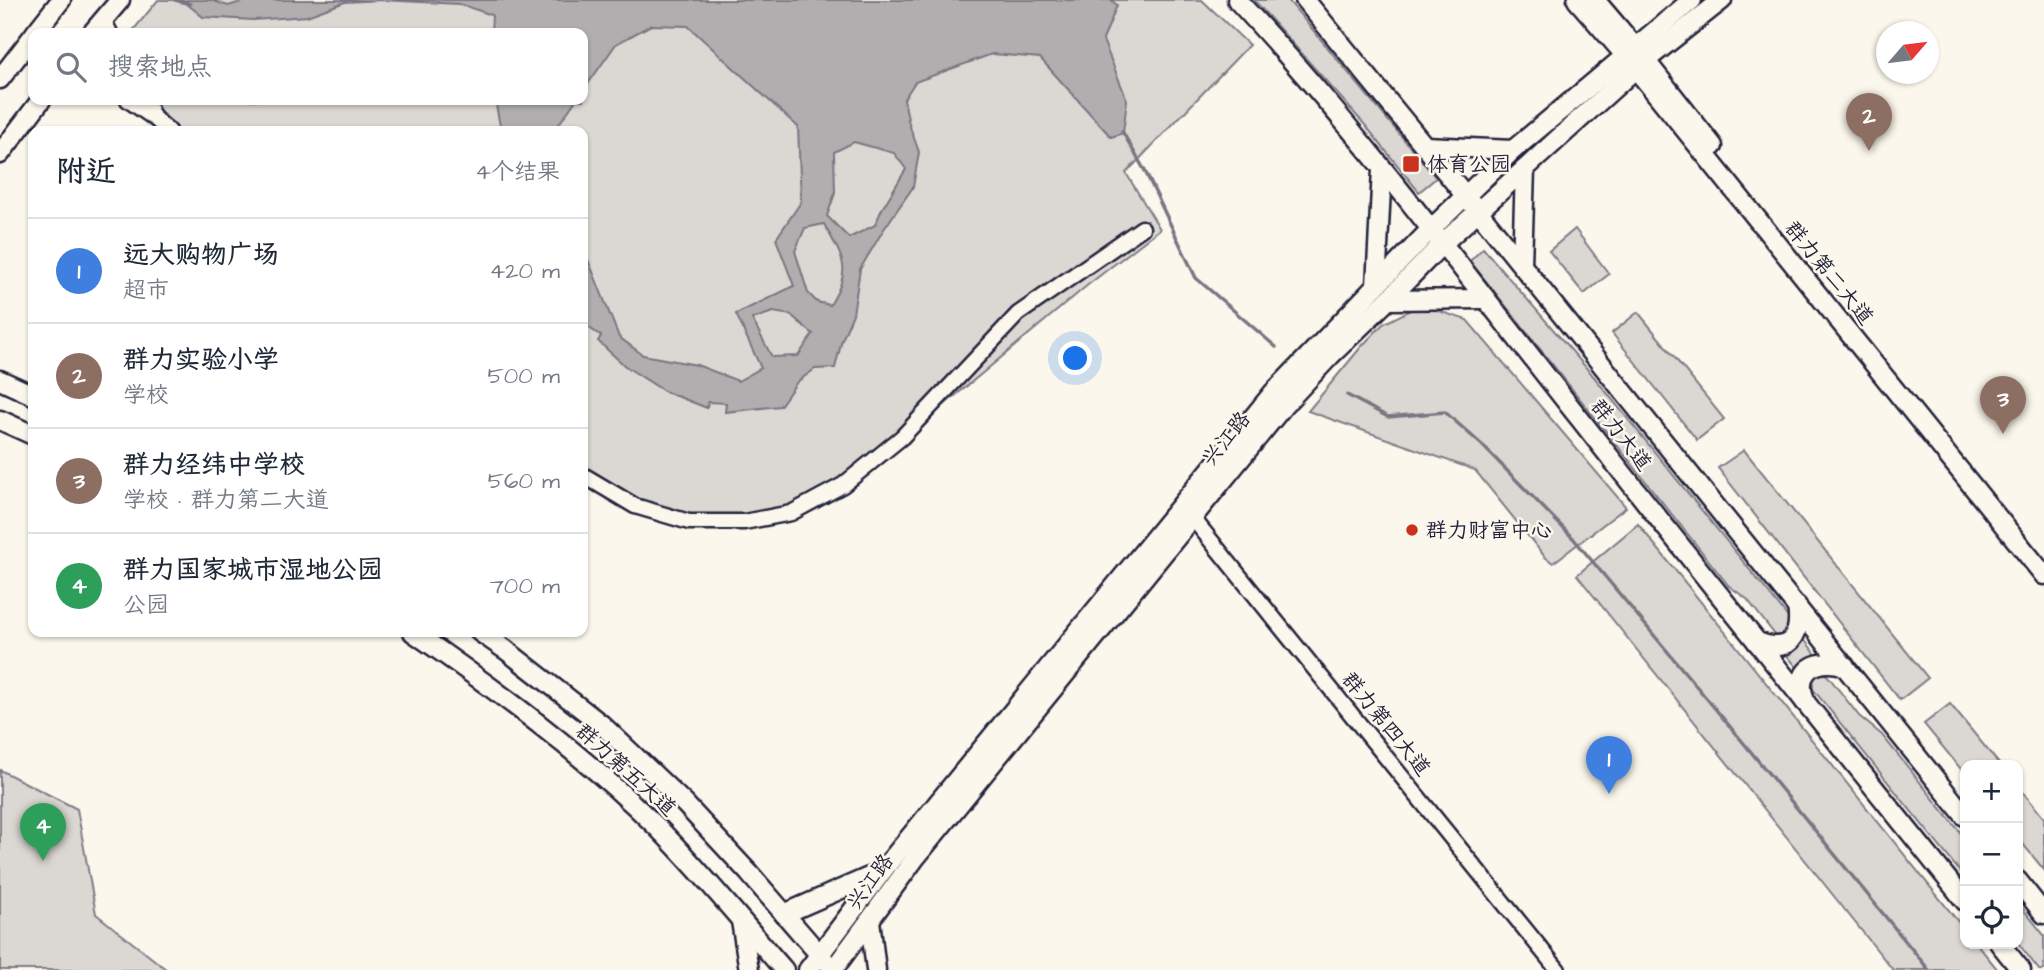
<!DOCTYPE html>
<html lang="zh">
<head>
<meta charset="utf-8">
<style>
	body { margin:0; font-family:"Architects Daughter","LXGW WenKai TC",sans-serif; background:#f2f2f3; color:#1f2937 }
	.controls { position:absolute; right:21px; bottom:21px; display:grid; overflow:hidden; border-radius:14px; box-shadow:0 2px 5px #0004 }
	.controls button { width:63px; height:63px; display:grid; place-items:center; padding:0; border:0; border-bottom:2px solid #e0e1e3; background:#fff; color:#1f2937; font:35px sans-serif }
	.compass { position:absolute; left:1876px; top:21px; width:63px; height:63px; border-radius:50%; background:#fff; box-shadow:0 2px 5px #0004; rotate:62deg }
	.you { position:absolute; left:1076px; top:359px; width:24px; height:24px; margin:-18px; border:5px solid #fff; border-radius:50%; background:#1a73e8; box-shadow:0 0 0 10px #1a73e833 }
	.badge { display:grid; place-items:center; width:46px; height:46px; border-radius:50%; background:#db2777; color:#fff; font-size:23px; font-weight:700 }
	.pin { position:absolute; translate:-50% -58px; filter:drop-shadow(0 2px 4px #0008) }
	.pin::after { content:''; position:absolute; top:37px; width:24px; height:21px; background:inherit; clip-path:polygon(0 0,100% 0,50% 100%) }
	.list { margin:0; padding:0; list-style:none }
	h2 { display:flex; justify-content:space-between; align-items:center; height:91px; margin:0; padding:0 28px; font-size:30px }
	h2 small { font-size:23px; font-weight:400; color:#747a83 }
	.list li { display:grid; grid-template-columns:46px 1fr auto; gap:21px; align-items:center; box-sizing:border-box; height:105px; padding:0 28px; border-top:2px solid #e0e1e3 }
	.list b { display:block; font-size:26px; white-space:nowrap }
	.list p { margin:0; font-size:23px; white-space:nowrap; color:#747a83 }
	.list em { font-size:23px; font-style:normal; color:#747a83 }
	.icon { flex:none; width:38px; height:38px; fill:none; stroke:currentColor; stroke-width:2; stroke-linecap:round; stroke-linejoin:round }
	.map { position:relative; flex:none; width:2044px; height:970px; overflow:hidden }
	.search { position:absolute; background:#fff; box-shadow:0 2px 5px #0004; left:28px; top:28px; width:560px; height:77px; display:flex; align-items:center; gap:18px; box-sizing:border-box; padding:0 24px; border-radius:14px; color:#747a83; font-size:26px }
	.panel { position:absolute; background:#fff; box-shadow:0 2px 5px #0004; left:28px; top:126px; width:560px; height:511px; border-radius:14px }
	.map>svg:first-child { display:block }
	.green { fill:#dbd8d3; stroke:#7e7d87; stroke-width:2 }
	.water { fill:#b1aeb0; stroke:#787681; stroke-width:2; fill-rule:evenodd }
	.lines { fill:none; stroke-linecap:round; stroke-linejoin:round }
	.stream { stroke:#787681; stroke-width:3.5 }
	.minor-casing { stroke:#22223b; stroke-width:19 }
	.major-casing { stroke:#22223b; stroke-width:23 }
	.minor { stroke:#fbf7ec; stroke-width:14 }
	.major { stroke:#fbf7ec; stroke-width:18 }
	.poi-dot { fill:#c8321e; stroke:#fbf7ec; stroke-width:2.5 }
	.labels { text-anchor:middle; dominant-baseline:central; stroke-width:5; stroke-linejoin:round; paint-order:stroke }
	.poi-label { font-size:21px; fill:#22223b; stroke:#fbf7ec; text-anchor:start }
	.street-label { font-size:21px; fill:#22223b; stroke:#fbf7ec }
</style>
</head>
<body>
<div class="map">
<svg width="2044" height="970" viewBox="0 0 2044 970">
	<rect width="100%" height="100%" fill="#fbf7ec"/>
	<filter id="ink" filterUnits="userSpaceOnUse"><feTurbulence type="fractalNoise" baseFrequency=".0143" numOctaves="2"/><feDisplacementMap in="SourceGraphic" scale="14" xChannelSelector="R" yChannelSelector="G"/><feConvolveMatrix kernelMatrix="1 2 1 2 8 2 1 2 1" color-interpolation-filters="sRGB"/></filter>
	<g filter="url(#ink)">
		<!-- green -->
		<g class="green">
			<polygon points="158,0 1202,0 1249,45 1126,173 1160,229 1089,284 846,487 793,520 702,529 636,510 583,473 583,131 163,131 119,100 583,100 583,33 131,33"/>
			<polygon points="1254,0 1288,0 1436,178 1419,192 1365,125"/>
			<polygon points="1575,229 1609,274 1584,294 1549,251"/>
			<polygon points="1483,248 1595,378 1791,621 1787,633 1776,636 1747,599 1729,586 1470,261"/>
			<polygon points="1420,305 1467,320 1626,507 1553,563 1545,557 1475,470 1308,411 1361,347 1383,324"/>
			<polygon points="1638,312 1724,419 1697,440 1612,333"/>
			<polygon points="1744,450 1928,678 1900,700 1718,468"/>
			<polygon points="1638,524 1965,930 1965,944 1977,944 1998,970 1893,970 1577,575"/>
			<polygon points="1803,638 1818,657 1800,671 1785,653 1796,647"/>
			<polygon points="1823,673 1828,676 1859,716 1882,735 1965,838 1965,878 1812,688 1812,683 1816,676"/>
			<polygon points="1950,704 2000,765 1965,765 1965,774 1924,724"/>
			<polygon points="0,770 77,809 96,914 167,970 0,970"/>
			<polygon points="2018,786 2044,818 2044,870 2018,838"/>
			<polygon points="2018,903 2044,935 2044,970 2039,970 2018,943"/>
		</g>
		<!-- water -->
		<g class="water">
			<path d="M 188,0 L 211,0 L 228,6 L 248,0 L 1111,0 L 1117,5 L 1103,40 L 1127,100 L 1123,133 L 1111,137 L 1040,58 L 992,54 L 915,82 L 904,99 L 909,124 L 919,152 L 913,187 L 884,229 L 860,269 L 853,314 L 842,340 L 835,368 L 815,369 L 797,382 L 780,406 L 725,412 L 726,403 L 708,402 L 707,408 L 664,391 L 625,366 L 598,341 L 601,336 L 588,327 L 583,319 L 583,247 L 619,337 L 643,355 L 697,365 L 738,381 L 761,368 L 736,314 L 794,286 L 776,239 L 801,202 L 798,127 L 688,26 L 651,25 L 616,44 L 583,91 L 583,33 L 491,33 L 492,15 L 459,4 L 381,0 L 345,2 L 307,16 L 253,20 L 203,17 L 186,3 ZM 854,142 L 894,153 L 906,169 L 882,209 L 875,225 L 849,238 L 827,216 L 835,193 L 834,152 ZM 824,224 C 843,259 853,268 830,305 L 817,302 L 808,293 L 795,251 L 805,228 ZM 773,312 L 791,315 L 813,334 L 798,356 L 772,357 L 752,319 Z"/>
			<polygon points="495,100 576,100 554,131 501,131"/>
		</g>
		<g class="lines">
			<!-- stream -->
			<g class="stream">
				<polyline points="175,0 190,4"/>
				<polyline points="1122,131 1145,171 1196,278 1276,347"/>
				<polyline points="1347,395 1388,417 1445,412 1482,445 1573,538 1747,747 1929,970"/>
			</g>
			<!-- minor casing -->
			<g class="minor-casing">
				<g id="minor">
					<polyline points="103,19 110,33"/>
					<polyline points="128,100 154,118 145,100"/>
					<polyline points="154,118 169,131"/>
					<polyline points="583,475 635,506 689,522 744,522 791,513 843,485 902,437 1018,314 1142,228"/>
					<polyline points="1187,511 1558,970"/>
				</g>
			</g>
			<!-- major casing -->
			<g class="major-casing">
				<g id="major">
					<path d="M 1237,0 C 1360,132 1468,277 1580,419 C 1707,581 1836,740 1965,901"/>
					<polyline points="1305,0 1478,211 1965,816"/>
					<polyline points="1577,0 1625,55 2044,575"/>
					<polyline points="1595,0 1635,47 1713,146"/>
					<polyline points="35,33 61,0"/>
					<polyline points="92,33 120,0"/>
					<polyline points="0,79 33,36"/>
					<polyline points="1425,146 1513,150"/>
					<polyline points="0,154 41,100"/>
					<polyline points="1522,265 1525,169"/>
					<polyline points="1376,286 1382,169"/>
					<polyline points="1388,300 1485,299"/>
					<polyline points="0,380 33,395"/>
					<polyline points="0,420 33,435"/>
					<path d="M 413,632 C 498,691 583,754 657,827 C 702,872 742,922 784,970"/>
					<polyline points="480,632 506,650 601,724 685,804 749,873 825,961"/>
					<path d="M 1757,642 C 1789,654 1802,638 1797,606"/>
					<path d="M 1805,702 C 1804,696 1801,690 1802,684 C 1803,662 1829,660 1845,666"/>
					<polyline points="2018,881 2044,914"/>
					<polyline points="784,914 878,873"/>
					<polyline points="870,920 876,970"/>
					<polyline points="741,921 749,970"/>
					<polyline points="2000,944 2021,970"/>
					<polyline points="808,970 887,865 1273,393 1431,229 1513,150 1692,0"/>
					<polyline points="833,970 916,857 1285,404 1330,356 1388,300 1443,243 1635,69 1722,0"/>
				</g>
			</g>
			<!-- minor -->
			<use href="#minor" class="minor"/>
			<!-- major -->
			<use href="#major" class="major"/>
		</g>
	</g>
	<!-- markers -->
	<g class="poi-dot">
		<rect x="1402" y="155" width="18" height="18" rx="3.5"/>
		<circle cx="1412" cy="530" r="7"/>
	</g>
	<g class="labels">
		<!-- poi labels -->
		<g class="poi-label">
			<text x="1427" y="164">体育公园</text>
			<text x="1426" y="530">群力财富中心</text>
		</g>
		<!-- street labels -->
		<g class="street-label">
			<text transform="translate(1829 273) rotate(51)">群力第二大道</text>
			<text transform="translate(1621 435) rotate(52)">群力大道</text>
			<text transform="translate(1226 439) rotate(-51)">兴江路</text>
			<text transform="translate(1386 724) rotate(51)">群力第四大道</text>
			<text transform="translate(626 770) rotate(42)">群力第五大道</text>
			<text transform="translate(870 882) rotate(-54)">兴江路</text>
		</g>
	</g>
</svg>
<div class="controls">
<button>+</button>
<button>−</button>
<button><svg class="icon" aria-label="locate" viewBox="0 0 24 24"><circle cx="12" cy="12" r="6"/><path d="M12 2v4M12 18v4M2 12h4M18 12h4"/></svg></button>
</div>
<svg class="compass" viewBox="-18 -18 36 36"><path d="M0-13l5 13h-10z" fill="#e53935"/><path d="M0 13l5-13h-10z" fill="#747a83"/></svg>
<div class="you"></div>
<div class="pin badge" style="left:1609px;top:794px;background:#3f7fe0">1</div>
<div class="pin badge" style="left:1869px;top:151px;background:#8d6e63">2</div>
<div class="pin badge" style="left:2003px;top:434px;background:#8d6e63">3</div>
<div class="pin badge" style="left:43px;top:861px;background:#2e9e5b">4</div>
<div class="search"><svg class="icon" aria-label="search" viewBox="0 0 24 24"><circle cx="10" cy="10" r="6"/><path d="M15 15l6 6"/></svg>搜索地点</div>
<section class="panel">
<h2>附近<small>4个结果</small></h2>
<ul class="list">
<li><span class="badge" style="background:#3f7fe0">1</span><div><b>远大购物广场</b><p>超市</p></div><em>420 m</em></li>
<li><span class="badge" style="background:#8d6e63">2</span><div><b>群力实验小学</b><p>学校</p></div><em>500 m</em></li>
<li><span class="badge" style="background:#8d6e63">3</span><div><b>群力经纬中学校</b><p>学校 · 群力第二大道</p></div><em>560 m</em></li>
<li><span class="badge" style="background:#2e9e5b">4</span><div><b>群力国家城市湿地公园</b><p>公园</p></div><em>700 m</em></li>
</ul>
</section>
</div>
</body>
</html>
